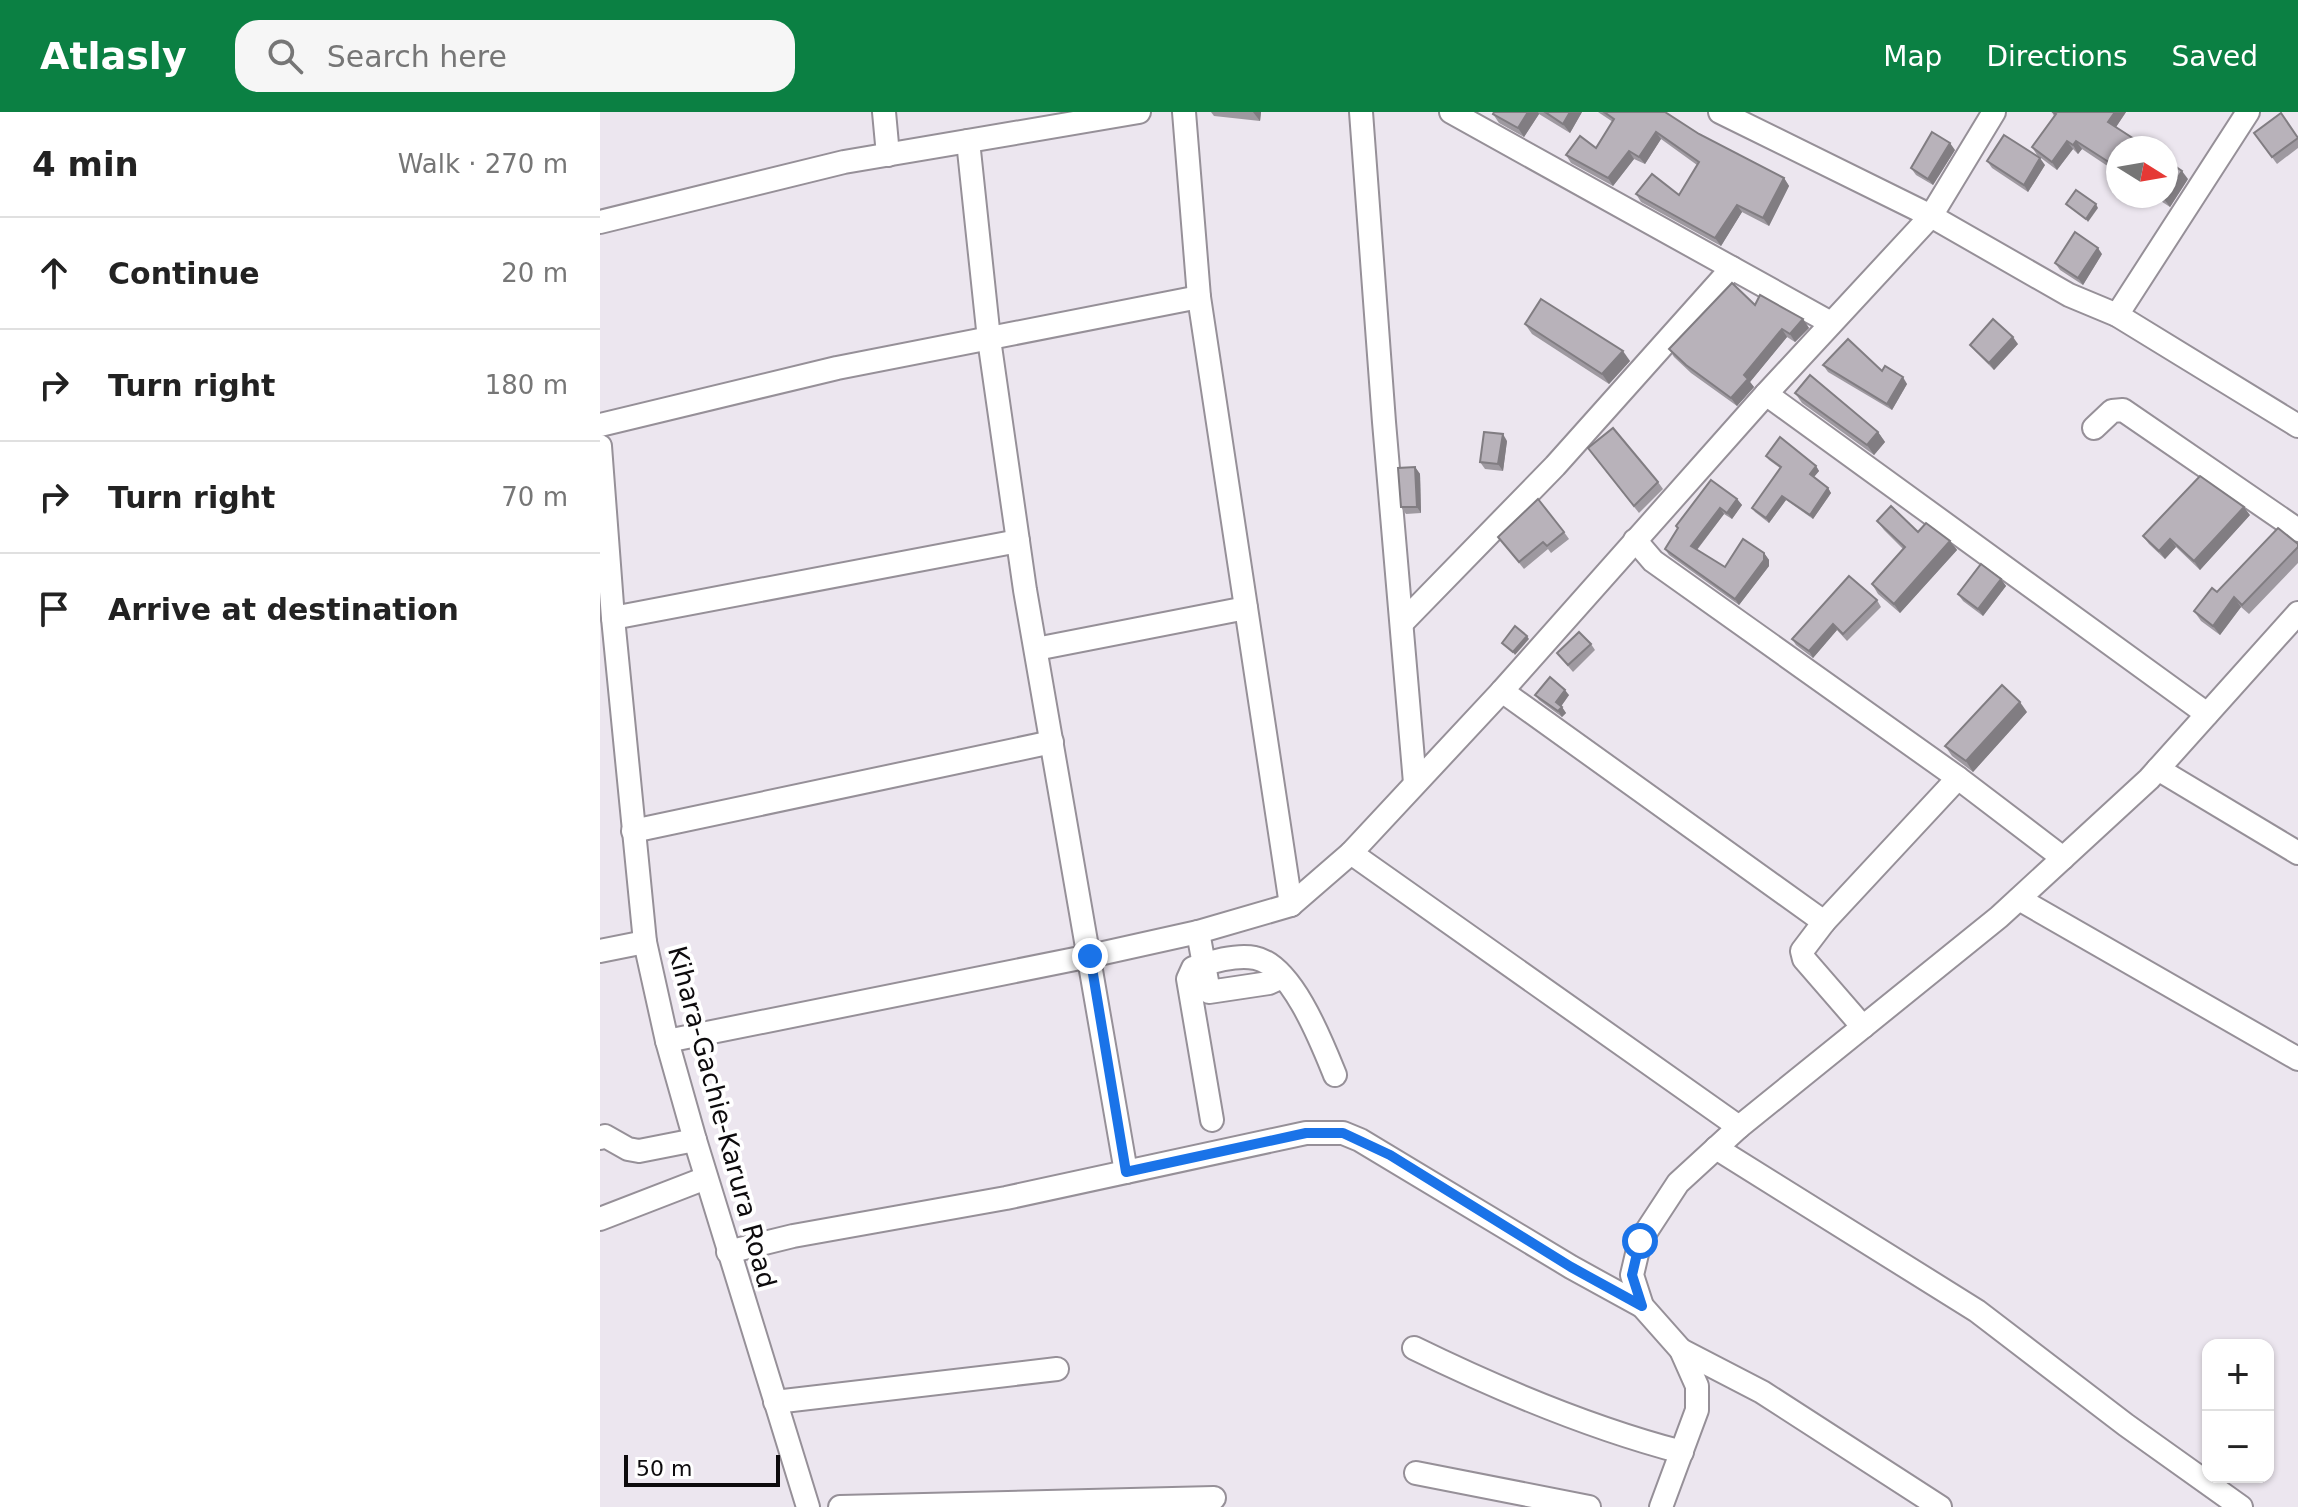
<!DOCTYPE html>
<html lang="en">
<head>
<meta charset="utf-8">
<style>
	body { margin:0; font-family:"DejaVu Sans",sans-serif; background:#f6f6f6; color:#222 }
	.controls { position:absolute; right:24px; bottom:24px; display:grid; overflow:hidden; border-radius:16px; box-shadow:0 2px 6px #0004 }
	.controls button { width:72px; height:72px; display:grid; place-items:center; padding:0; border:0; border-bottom:2px solid #e0e0e0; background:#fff; color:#222; font:40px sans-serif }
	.compass { position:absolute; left:1506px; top:24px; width:72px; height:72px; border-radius:50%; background:#fff; box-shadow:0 2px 6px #0004; rotate:101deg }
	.scale { position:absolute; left:24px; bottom:20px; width:156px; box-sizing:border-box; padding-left:8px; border:4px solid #0d0b0d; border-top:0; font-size:22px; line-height:28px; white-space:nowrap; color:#0d0b0d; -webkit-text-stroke:6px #fff; paint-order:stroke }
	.stop { position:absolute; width:24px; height:24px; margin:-18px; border:6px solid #1a73e8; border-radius:50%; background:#fff }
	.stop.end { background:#1a73e8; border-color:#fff; box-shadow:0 2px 8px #0008 }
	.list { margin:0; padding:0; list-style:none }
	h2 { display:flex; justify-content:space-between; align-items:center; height:104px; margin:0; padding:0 32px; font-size:34px }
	h2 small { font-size:26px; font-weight:400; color:#767676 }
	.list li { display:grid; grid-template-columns:52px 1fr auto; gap:24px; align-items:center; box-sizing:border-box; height:112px; padding:0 32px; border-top:2px solid #e0e0e0 }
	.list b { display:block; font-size:30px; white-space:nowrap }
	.list em { font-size:26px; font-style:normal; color:#767676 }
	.icon { flex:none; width:44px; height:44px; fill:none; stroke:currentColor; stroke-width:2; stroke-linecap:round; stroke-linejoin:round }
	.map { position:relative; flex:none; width:1698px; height:1395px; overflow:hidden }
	header { display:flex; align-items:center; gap:48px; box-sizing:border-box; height:112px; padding:0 40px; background:#0b8043; color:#fff }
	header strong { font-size:38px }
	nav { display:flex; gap:44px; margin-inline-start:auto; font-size:28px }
	.search { width:560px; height:72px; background:#f6f6f6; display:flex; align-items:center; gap:20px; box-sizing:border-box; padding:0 28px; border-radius:24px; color:#767676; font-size:30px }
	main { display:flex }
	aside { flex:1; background:#fff }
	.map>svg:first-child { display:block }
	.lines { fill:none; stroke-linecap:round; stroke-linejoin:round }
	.minor-casing { stroke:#969098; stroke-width:26 }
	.minor { stroke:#fff; stroke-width:22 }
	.wall { fill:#9e99a0 }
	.shaded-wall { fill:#817d82 }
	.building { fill:#b8b2ba; stroke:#817d82; stroke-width:2 }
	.route { stroke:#1a73e8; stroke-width:10 }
	.labels { text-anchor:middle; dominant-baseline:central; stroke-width:8; stroke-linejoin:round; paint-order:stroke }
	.street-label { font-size:26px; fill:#0d0b0d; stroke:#fff }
</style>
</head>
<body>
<header>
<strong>Atlasly</strong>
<div class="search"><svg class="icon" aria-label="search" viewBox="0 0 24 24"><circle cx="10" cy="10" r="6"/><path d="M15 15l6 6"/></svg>Search here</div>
<nav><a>Map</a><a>Directions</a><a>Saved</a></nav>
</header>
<main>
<aside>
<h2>4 min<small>Walk · 270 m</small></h2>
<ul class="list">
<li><svg class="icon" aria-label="ahead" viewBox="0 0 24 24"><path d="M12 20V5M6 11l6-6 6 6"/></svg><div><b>Continue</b></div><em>20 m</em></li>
<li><svg class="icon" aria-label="right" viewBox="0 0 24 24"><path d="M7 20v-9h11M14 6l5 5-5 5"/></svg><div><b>Turn right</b></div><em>180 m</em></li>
<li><svg class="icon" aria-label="right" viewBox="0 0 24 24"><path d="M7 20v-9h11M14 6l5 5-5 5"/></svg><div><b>Turn right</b></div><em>70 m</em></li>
<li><svg class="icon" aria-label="arrive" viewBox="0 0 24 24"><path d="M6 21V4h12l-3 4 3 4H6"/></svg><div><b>Arrive at destination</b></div></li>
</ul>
</aside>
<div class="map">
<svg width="1698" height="1395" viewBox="0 0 1698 1395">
	<rect width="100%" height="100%" fill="#ece6ef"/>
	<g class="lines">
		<!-- minor casing -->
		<g class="minor-casing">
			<g id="minor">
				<polyline points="284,0 288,43"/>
				<polyline points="584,0 599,185 691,793"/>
				<polyline points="761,0 784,310 815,671"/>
				<polyline points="851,0 1231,211"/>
				<polyline points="1120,0 1331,104 1469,183 1517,203 1698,314"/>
				<polyline points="368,29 389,227 425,478 526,1060"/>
				<polyline points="0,110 244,50 539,0"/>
				<polyline points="1517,203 1648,0"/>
				<polyline points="1166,282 1607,602"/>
				<polyline points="0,313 237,256 599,185"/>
				<polyline points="1494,316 1512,299 1523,298 1698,418"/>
				<polyline points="0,334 13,506 45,830 67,929 95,1028 208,1395"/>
				<polyline points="1035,428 1053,449 1358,666 1463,746"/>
				<polyline points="13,506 418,429"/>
				<polyline points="802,511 955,354 1132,156"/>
				<polyline points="436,537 646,496"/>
				<polyline points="902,579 1224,810"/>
				<polyline points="1558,657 1698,741"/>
				<polyline points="33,719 452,630"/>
				<polyline points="751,741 1139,1015"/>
				<polyline points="1419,787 1698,947"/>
				<polyline points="598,820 609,880 669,871 682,865"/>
				<polyline points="0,839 45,830"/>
				<polyline points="1263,915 1204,847 1202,839 1224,810 1358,666"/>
				<polyline points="67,929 490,844 598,820 691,793 751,741 902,579 1166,282 1331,104 1394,0"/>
				<path d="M 612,1008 L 588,867 L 593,856 C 609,850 637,842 655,846 C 692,853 722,931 735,963"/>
				<polyline points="0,1026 5,1024 28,1037 39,1039 95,1028"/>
				<polyline points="1116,1036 1377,1199 1526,1313 1641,1395"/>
				<polyline points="0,1107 106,1066"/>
				<polyline points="128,1140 193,1124 406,1086 706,1021 743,1021 760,1028 971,1155 1042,1194"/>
				<path d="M 814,1236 C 900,1278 990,1316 1082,1340"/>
				<polyline points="1081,1238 1162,1280 1340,1395"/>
				<polyline points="175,1290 457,1257"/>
				<polyline points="816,1361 989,1395"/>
				<polyline points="240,1395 614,1386"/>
				<polyline points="1061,1395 1097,1298 1097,1274 1081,1238 1042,1194 1032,1163 1040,1129 1078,1071 1139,1015 1399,805 1549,667 1698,501"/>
			</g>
		</g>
		<!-- minor -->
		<use href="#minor" class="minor"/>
	</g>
	<!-- wall -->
	<g class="wall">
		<polygon points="611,0 661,0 660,9 614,4"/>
		<polygon points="894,0 982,0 970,21 939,2 924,25 899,11 893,2"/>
		<polygon points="998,0 1065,0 1099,22 1184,66 1189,74 1169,114 1142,100 1121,134 1041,90 1036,82 1079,83 1097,53 1061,27 1045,52 1034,47 1013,74 971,51 966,43 996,36 1013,10"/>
		<polygon points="1452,0 1526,0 1516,15 1518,36 1518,61 1482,37 1478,42 1473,37 1457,58 1437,43 1432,35 1454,4"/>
		<polygon points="1654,21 1698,25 1698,36 1677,52"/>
		<polygon points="1355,38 1333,73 1316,63 1311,56"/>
		<polygon points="1387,49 1445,53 1428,80 1392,56"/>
		<polygon points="1588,67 1570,95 1553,84 1566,84"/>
		<polygon points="1502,142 1483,173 1460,158 1455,151"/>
		<polygon points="1155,193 1203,207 1209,216 1195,230 1187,225 1150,270 1154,275 1137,294 1091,261 1074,245 1069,237"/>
		<polygon points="925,212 1030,249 1009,272 932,222"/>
		<polygon points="1418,232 1394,258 1375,239 1370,233"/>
		<polygon points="1223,253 1282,259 1307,272 1292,298 1228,260"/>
		<polygon points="1195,281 1278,320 1285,330 1274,343 1202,291"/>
		<polygon points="907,329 903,359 885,357 880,350"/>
		<polygon points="993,343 1058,370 1063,377 1039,401"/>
		<polygon points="1166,344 1216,354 1219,359 1214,365 1228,376 1231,381 1213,407 1186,388 1169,411 1155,400 1152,396 1180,356 1169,348"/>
		<polygon points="815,355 820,362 821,401 806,402 801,395"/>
		<polygon points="1137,387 1142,393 1132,407 1124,402 1097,438 1125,455 1164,441 1169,448 1169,454 1139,493 1069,443 1065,437 1078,416 1076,414"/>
		<polygon points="1650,403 1600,458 1576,435 1565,447 1549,432 1543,424"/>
		<polygon points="1277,409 1350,429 1357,438 1300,501 1278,482 1272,472 1303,437 1284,418"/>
		<polygon points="964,420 969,427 951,441 948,437 924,457 898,425"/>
		<polygon points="1698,432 1698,451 1649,502 1641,495 1620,523 1601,509 1594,499 1617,480"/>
		<polygon points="1401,467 1406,474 1383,504 1363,489 1358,482"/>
		<polygon points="1277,488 1281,495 1247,529 1237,518 1213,546 1196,533 1192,527"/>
		<polygon points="991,532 995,538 973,560 957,541"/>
		<polygon points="935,583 969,583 961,594 966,601 962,605 939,588"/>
		<polygon points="1427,600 1373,660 1352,644 1345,634"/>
	</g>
	<!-- shaded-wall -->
	<g class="shaded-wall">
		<polygon points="653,0 661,0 660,9"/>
		<polygon points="928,0 938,0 939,2 924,25 918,16"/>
		<polygon points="970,0 982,0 970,21 963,12"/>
		<polygon points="1515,0 1526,0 1514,18 1508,10"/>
		<polygon points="1056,20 1061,27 1045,52 1039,45"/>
		<polygon points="1467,29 1473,37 1457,58 1452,50"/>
		<polygon points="1476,29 1482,37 1478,42 1473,33"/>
		<polygon points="1350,31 1355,38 1333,73 1328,67"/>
		<polygon points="1029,39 1034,47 1013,74 1008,66"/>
		<polygon points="1440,46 1445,53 1428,80 1424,73"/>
		<polygon points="1582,59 1588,67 1570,95 1564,87"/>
		<polygon points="1184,66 1189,74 1169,114 1163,106"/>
		<polygon points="1496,92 1498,96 1488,110 1486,107"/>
		<polygon points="1137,93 1142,100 1121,134 1115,126"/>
		<polygon points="1498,136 1502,142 1483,173 1478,166"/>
		<polygon points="1203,207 1209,216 1195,230 1190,222"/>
		<polygon points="1182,217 1187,225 1150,270 1154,275 1137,294 1131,286 1144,263"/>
		<polygon points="1413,225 1418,232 1394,258 1389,251"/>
		<polygon points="1023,239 1030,249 1009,272 1002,262"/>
		<polygon points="1303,265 1307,272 1292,298 1287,292"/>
		<polygon points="1278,320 1285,330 1274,343 1267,333"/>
		<polygon points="903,322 907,329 903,359 898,352"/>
		<polygon points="1216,354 1219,359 1213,366 1210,362"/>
		<polygon points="815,355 820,362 821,401 817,395"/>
		<polygon points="1228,376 1231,381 1213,407 1210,403"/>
		<polygon points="1182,384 1186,388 1169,411 1166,406"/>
		<polygon points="1137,387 1142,393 1132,407 1127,401"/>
		<polygon points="1644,395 1650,403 1600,458 1594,449"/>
		<polygon points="1120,396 1124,402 1095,440 1091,434"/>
		<polygon points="1570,427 1576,435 1565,447 1559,439"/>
		<polygon points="1350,429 1357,438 1300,501 1294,492"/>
		<polygon points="1164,441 1169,448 1169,454 1139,493 1135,487"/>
		<polygon points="1401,467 1406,474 1383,504 1378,497"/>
		<polygon points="1634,485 1641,495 1620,523 1613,514"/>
		<polygon points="1233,512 1237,518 1213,546 1209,539"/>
		<polygon points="927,524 929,527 915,543 913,540"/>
		<polygon points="965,578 969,583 960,596 956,590"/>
		<polygon points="1420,590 1427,600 1373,660 1366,649"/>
		<polygon points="962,595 966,601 962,605 958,599"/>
	</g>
	<!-- building -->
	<g class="building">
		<polygon points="894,0 928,0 918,16 893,2"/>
		<polygon points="945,0 970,0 963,12"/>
		<polygon points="1004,0 1065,0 1099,22 1184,66 1163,106 1137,93 1115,126 1036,82 1052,62 1079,83 1099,50 1056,20 1039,45 1029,39 1008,66 966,43 980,24 996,36 1014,7"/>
		<polygon points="1453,0 1515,0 1508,10 1548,36 1518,36 1518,56 1476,29 1473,33 1467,29 1452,50 1432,35 1456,2"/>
		<polygon points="1681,1 1698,26 1672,45 1654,21"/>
		<polygon points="1332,20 1350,31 1328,67 1311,56"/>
		<polygon points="1404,23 1440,46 1424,73 1387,49"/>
		<polygon points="1566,48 1582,59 1564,87 1559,84 1566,84"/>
		<polygon points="1476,78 1496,92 1486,107 1466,92"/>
		<polygon points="1475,120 1498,136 1478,166 1455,151"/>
		<polygon points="1132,171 1155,193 1160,183 1203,207 1190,222 1182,217 1144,263 1148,267 1131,286 1086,253 1069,237"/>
		<polygon points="941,187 1023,239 1002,262 925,212"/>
		<polygon points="1393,207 1413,225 1389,251 1370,233"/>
		<polygon points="1248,227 1282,259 1285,254 1303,265 1287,292 1223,253"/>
		<polygon points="1210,263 1278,320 1267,333 1195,281"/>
		<polygon points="1013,316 1058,370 1034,394 988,336"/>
		<polygon points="884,320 903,322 898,352 880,350"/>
		<polygon points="1180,325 1216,354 1210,362 1228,376 1210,403 1182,384 1166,406 1152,396 1181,355 1166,344"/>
		<polygon points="815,355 817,395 801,395 798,356"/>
		<polygon points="1600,364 1644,395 1594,449 1570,427 1559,439 1543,424"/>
		<polygon points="1111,368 1137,387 1127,401 1120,396 1091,434 1125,455 1143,427 1164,441 1164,448 1135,487 1065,437 1078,416 1076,414"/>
		<polygon points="938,387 964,420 947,434 943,430 919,450 898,425"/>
		<polygon points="1291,394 1318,420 1326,411 1350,429 1294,492 1272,472 1305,435 1277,409"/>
		<polygon points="1678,416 1698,432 1698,435 1642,493 1634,485 1613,514 1594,499 1612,476 1617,480"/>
		<polygon points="1381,452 1401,467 1378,497 1358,482"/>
		<polygon points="1249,464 1277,488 1243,522 1233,512 1209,539 1192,527"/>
		<polygon points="915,514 927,524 913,540 902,531"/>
		<polygon points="979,520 991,532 968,553 957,541"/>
		<polygon points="950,565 965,578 956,590 962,595 958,599 935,583"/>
		<polygon points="1402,573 1420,590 1366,649 1345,634"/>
	</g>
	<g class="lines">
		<!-- route -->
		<polyline class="route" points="490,844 526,1060 706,1021 743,1021 790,1043 971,1155 1042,1194 1032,1163 1040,1129"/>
	</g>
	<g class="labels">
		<!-- street labels -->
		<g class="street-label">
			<text transform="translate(122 1005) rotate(75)">Kihara-Gachie-Karura Road</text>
		</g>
	</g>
</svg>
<div class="controls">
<button>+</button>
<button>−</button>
</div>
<svg class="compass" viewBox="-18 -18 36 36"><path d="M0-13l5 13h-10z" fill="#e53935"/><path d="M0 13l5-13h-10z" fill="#767676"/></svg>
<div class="scale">50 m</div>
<div class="stop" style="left:1040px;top:1129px"></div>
<div class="stop end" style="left:490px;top:844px"></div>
</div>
</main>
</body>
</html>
